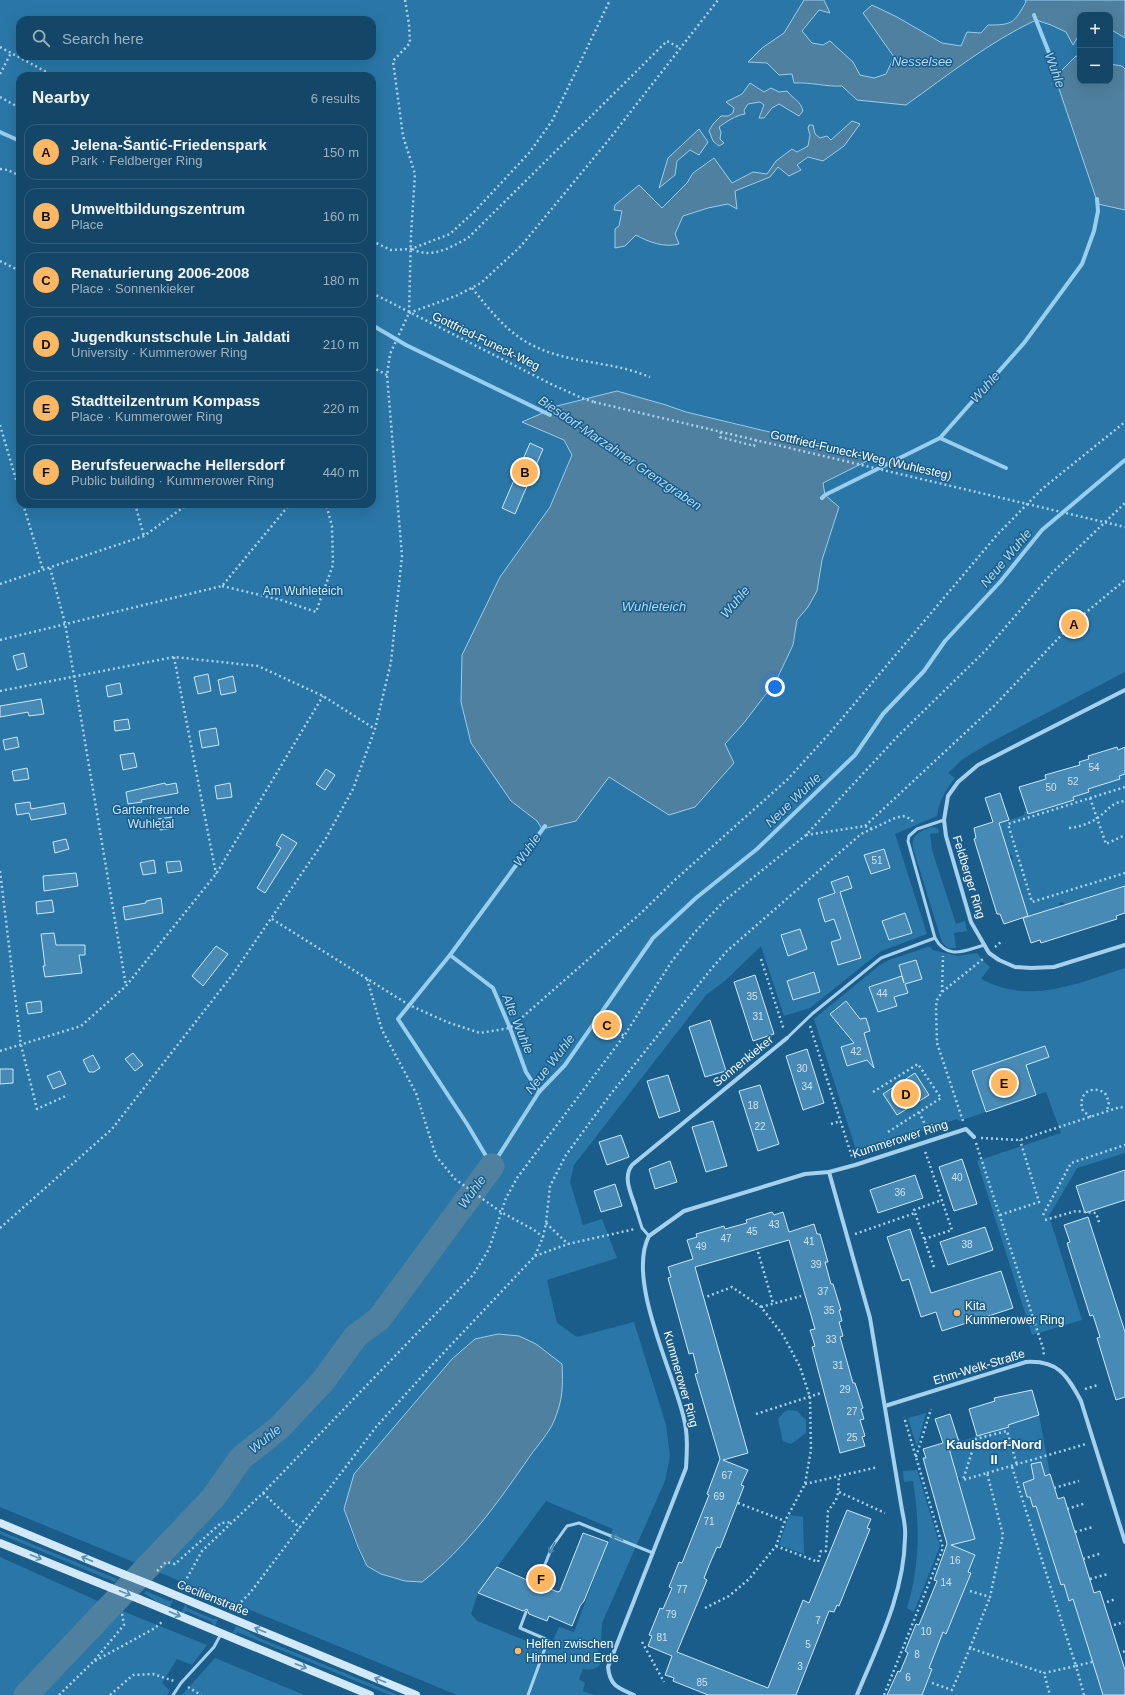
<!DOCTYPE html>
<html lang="en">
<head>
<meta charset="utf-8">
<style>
	body { margin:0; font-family:Arial,sans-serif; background:#1d4d6e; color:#f1f3f6 }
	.controls { position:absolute; right:12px; top:12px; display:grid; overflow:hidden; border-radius:8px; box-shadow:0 4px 16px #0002 }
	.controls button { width:36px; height:36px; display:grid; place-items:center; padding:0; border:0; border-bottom:1px solid #335e7c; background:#144668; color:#f1f3f6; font:20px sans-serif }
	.you { position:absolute; left:775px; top:687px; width:14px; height:14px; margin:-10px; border:3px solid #fff; border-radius:50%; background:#1a73e8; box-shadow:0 0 0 6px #1a73e833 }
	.badge { display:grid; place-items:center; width:26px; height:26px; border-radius:50%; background:#ffb861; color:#111; font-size:13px; font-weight:700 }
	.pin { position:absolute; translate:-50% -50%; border:2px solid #fff; box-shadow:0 1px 4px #0006 }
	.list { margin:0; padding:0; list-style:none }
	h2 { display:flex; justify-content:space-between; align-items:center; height:52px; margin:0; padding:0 16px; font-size:17px }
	h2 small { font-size:13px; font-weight:400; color:#9db1c0 }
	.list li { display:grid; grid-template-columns:26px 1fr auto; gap:12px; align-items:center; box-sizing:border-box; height:56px; margin:0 8px 8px; padding:0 8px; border:1px solid #335e7c; border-radius:12px }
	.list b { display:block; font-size:15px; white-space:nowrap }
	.list p { margin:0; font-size:13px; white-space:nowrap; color:#9db1c0 }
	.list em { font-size:13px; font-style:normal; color:#9db1c0 }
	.icon { flex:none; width:22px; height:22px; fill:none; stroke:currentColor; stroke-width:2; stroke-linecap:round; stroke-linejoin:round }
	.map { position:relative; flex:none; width:1125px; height:1695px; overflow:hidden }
	.search { position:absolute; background:#144668; box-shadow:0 4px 16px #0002; left:16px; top:16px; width:360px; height:44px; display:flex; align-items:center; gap:10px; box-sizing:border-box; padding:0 14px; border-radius:12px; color:#9db1c0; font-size:15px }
	.panel { position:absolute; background:#144668; box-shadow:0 4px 16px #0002; left:16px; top:72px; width:360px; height:436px; border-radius:12px }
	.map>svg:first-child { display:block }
	.green { fill:#2a77a7; fill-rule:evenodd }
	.water { fill:#4f809f; stroke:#98ceef }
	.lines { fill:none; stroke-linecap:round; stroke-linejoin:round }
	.stream { stroke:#98ceef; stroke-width:4 }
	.river { stroke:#4f809f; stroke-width:25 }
	.building { fill:#478ab5; stroke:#cbe7fa }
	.path { stroke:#a5d1ed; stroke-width:2.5; stroke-dasharray:2 3; stroke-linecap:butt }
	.lane { stroke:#a5d1ed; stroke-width:3 }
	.street { stroke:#a5d1ed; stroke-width:4 }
	.secondary { stroke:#d2e9f9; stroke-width:8 }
	.path-bridge { stroke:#a5d1ed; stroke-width:2.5; stroke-dasharray:2 3; stroke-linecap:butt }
	.secondary-bridge { stroke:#d2e9f9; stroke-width:8 }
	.oneway { stroke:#4480a8 }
	.oneway2 { stroke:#5a8eb2 }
	.poi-dot { fill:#ffb861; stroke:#1a5d8b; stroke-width:1.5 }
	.labels { text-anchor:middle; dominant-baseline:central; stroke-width:3; stroke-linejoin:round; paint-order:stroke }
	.number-label { font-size:10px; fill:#d1e2ec }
	.street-label { font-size:12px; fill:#fff; stroke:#1a5d8b }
	.park-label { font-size:12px; fill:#cbe7fa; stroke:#1a5d8b }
	.poi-label { font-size:12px; fill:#fff; stroke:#1a5d8b; text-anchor:start }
	.water-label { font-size:13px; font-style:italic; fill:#b1daf4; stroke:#1a5d8b }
	.neighbourhood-label { font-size:13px; font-weight:bold; fill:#fff; stroke:#1a5d8b }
</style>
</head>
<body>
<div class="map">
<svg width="1125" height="1695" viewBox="0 0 1125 1695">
	<rect width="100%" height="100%" fill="#1a5d8b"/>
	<!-- green -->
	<g class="green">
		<path d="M 0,0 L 804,0 L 784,33 L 762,48 L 767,63 L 780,75 L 792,74 L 794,83 C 811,82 826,87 842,86 L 858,100 L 906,105 C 948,75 989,42 1036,20 L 1051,25 L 1066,32 L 1073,44 L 1080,33 L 1080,57 L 1076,56 L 1098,204 L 1125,210 L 1125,672 L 991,742 L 963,759 L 948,773 L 955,778 C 945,791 939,801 937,816 L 895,834 L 927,934 L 881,951 L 810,1008 L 784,1016 L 761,946 L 726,980 L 706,995 L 574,1165 L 570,1182 L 583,1225 L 602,1219 L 617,1258 L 547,1280 L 557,1323 L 577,1337 L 634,1322 L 666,1425 L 670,1456 L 665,1481 L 602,1623 L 601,1642 L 596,1657 L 603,1661 C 598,1668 592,1671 583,1669 L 579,1679 L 585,1683 L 583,1691 L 594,1695 L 457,1695 L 0,1507 ZM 20,20 L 372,20 L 372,56 L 20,56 ZM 20,76 L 372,76 L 372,504 L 20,504 ZM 746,91 L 779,92 L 787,91 L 792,97 L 800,103 L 799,115 L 779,104 L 772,108 L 764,118 L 761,111 L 764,105 L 760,102 L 748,104 C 741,115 729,120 719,127 L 720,139 L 713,141 L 709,131 L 713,124 L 721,116 L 727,116 L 733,113 L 735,108 L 727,102 ZM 808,128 L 820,138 L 831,141 L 845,128 L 823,161 L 809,157 L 797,165 L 800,171 L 778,167 L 770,177 L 735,191 L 728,204 L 708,208 L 683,216 L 675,234 L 678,244 C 665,248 648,242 636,234 L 625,246 L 615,230 L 619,226 L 622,211 L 662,208 L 687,183 L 693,173 L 713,158 L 732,184 L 753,172 L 767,174 L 776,161 L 808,146 L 810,135 ZM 704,136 L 708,142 C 696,147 681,153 675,166 L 681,145 ZM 617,391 L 666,405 L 686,412 L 877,456 L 823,483 L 825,495 L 839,507 L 822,560 L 817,591 L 808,607 L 797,620 L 793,645 L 776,681 L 669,815 L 609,777 L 576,821 L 542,829 L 537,821 L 511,801 L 471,743 L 461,702 L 500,577 L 550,507 L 572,455 L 564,440 L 523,422 L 545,412 L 553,407 ZM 519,1336 L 536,1344 L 562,1364 L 554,1422 L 498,1501 L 463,1544 L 405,1581 C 392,1578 378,1575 368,1566 C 359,1559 348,1522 344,1509 L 397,1423 L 452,1359 ZM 546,1501 L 613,1529 L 574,1632 L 559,1627 L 549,1650 L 477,1621 L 471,1614 L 478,1593 Z"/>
		<path d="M 824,0 L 1025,0 L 1026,2 C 1014,23 1013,25 988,25 L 981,33 L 961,46 L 942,43 L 896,16 L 863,13 L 894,57 L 886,74 L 874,78 L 860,75 L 853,62 L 823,45 L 812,43 L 802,31 L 819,10 L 830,13 Z"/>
		<polygon points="1110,29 1125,38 1125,69 1122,66 1110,64"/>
		<polygon points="1125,774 1125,886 1065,905 1063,902 1059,903 1060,906 1028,917 1011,860 1013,859 1012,855 1009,855 998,821 1009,817 1010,820 1024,815 1024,812 1033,810 1034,812 1048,808 1048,805 1055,806 1074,800 1073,797 1089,792 1087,786"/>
		<path d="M 931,827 L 937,828 L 939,831 L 938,833 L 930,834 L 932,850 L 956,924 L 965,921 L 967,931 L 954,933 L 956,948 L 948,948 L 942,942 L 913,848 C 911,834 920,832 931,827 Z"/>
		<path d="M 928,947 L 931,947 L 932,950 L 958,956 L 977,953 L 983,961 L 990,967 L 981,979 C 988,982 996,986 1004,988 C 1044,999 1087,980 1125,968 L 1125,1153 L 1077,1168 L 1049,1216 L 1082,1320 L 1032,1335 L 977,1161 L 1061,1133 L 1046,1092 L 1036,1095 L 1022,1054 L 986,1112 L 959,1121 L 957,1119 L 857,1153 L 814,1019 L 880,965 L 889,960 Z"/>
		<polygon points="788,1410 797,1411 806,1420 806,1433 791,1444 783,1441 778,1419 783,1413"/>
		<polygon points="926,1413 917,1447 908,1418"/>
		<polygon points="1039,1415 1050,1474 1023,1483 1025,1491 1028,1490 1026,1493 1027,1497 1030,1497 1039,1505 1061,1585 1064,1584 1069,1600 1076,1599 1104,1695 922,1695 932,1669 929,1668 943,1632 946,1633 971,1573 968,1572 951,1545 974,1539 959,1482 961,1482 960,1478 957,1478 947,1442 959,1438 961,1441 975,1437 975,1434 983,1431 984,1435 999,1430 998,1427 1004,1426 1005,1429 1009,1427 1008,1425"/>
		<path d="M 917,1470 L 940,1546 L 914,1612 L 907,1608 C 920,1567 920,1523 913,1481 L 904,1482 L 903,1471 Z"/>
		<polygon points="789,1515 803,1517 804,1554 779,1545"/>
		<polygon points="0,1531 117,1579 115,1582 0,1534"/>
		<polygon points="0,1557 100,1602 207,1645 192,1665 177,1659 162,1683 170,1691 167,1695 0,1695"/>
		<polygon points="146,1591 169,1601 173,1600 170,1607 156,1601 144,1593"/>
		<polygon points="185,1605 187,1606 187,1608 213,1619 218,1619 215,1626 213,1625 212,1622 186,1611 184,1613 182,1612"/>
		<polygon points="236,1626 249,1632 257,1637 398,1695 390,1695 237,1632 236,1634 233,1633"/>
		<polygon points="215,1658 304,1695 182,1695"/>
	</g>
	<!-- water -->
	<g class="water">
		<path d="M 804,0 L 824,0 L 830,13 L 819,10 L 802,31 L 812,43 L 823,45 L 830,41 L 853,62 L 860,75 L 874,78 L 886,74 L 894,57 L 863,13 L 872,5 L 897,17 L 942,43 L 961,46 L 967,32 L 981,33 L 988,25 C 1013,25 1014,23 1026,2 L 1025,0 L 1125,0 L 1125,38 L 1110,29 L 1110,15 L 1080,15 L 1080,33 L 1073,45 L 1066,32 L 1051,25 L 1036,20 C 989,42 948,75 906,105 L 857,100 L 842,86 C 826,87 811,82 794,83 L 792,74 L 779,75 L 767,63 L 748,62 L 762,48 L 784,33 Z"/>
		<polygon points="1076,56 1080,57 1080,81 1110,81 1110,64 1122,66 1125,69 1125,210 1098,204 1055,77"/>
		<path d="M 750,83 L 764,92 L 771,88 L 779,92 L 787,91 C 794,100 800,100 803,111 L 799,116 L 779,104 L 772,108 L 764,118 L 759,118 L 764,105 L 760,102 L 748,104 L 744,110 L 745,114 C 736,115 726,122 719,127 L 721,132 L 720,139 L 724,143 L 719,146 L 713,141 L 709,131 L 713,124 L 721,116 L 728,116 L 733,113 L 734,108 L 726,102 L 742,94 Z"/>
		<path d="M 852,121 L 860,124 L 844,146 L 823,161 L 808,157 L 797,165 L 801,170 L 789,176 L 778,167 L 770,177 L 735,191 L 737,209 L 728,204 L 708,208 L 683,216 L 675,234 L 679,244 C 665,248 648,242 636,235 L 625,246 L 615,248 L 615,229 L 619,226 L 622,211 L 614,210 L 615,205 L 639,185 L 662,208 L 687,183 L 693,173 L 714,158 L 732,183 L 753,172 L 767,174 L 776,161 L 792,149 L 797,152 L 808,146 L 810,135 L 808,128 L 809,125 L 813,125 L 815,134 L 820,138 L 827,136 L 831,140 Z"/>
		<polygon points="699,129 708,142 699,155 690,150 677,161 675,175 659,188 668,158"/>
		<polygon points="617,391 666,405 686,412 820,444 877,456 823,483 825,495 839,507 822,560 817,591 808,607 797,620 793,645 776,681 743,724 725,744 734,763 695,807 669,815 609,777 576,821 542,829 537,821 511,801 471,743 461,702 462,655 500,577 550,507 572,455 564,440 522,422 545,412 553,407"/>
		<path d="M 498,1334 L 519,1336 L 536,1344 L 562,1364 C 563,1387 563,1399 554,1421 C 549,1433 538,1445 530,1456 C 499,1501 466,1548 422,1582 L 405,1581 L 381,1574 L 367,1566 L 358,1547 L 344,1509 L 354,1474 L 452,1359 L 475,1339 Z"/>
	</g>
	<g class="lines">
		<!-- stream -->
		<g class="stream">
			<polyline points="1034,15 1059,78"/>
			<polyline points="0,132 20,141"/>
			<polyline points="372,325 406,345 550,415"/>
			<polyline points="940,438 1006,468"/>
			<polyline points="822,498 825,495 940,438 1024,343 1082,264 1094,231 1098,211 1097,199"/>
			<polyline points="545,826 450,955 398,1019 467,1124 492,1166 539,1092 565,1065 653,938 696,898 757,849 855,755 883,714 924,671 945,641 1000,582 1042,530 1125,460"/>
			<polyline points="450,955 493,988 510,1028 526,1072 539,1092"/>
		</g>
		<!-- river -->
		<polyline class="river" points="26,1695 213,1498 241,1458 280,1427 323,1381 356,1336 379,1319 492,1166"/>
	</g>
	<!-- building -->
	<g class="building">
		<polygon points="530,443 543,449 515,514 502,508"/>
		<polygon points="24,653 27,667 17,670 13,656"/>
		<polygon points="208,674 211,691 198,694 194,677"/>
		<polygon points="233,676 236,692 221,695 218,680"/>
		<polygon points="120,683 122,694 108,697 106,686"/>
		<polygon points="41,699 44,714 29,716 28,712 0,717 0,706"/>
		<polygon points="128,719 130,729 115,731 114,721"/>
		<polygon points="216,728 219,745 202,748 199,731"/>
		<polygon points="17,737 19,747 5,750 3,740"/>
		<polygon points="1117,747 1118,750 1125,747 1125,774 1119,776 1120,779 1088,789 1089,792 1073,797 1074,800 1028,814 1019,787 1046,779 1045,775 1080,765 1079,762 1089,759 1088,756"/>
		<polygon points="134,753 137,767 123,770 120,755"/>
		<polygon points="27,768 29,779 14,781 12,771"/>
		<polygon points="326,769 335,775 325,790 316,784"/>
		<polygon points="165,783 166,785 176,783 178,793 141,800 142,802 128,804 126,792"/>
		<polygon points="230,783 232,797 217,799 215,786"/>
		<polygon points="1000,793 1009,820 999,823 1028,916 1004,924 1000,914 997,914 974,839 976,838 974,828 993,822 985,798"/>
		<polygon points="30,802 31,809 64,803 66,814 31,820 29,813 17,815 15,804"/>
		<polygon points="172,817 174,828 160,830 158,819"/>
		<polygon points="282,834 297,843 265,893 257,888 281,848 276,845"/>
		<polygon points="66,839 69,849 55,853 53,842"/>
		<polygon points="884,849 890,868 871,874 864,855"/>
		<polygon points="154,860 156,873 143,875 140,863"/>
		<polygon points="180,861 182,871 168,873 166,862"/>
		<polygon points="76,873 78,886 44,891 43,876"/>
		<polygon points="848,876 852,888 840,892 861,958 838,965 831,942 841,939 834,919 825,922 818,899 835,893 831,882"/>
		<polygon points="1125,886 1125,913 1116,916 1117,919 1041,943 1040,940 1031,943 1023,918"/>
		<polygon points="161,898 163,913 125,920 123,907 146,903 146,901"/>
		<polygon points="52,900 54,912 37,914 36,902"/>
		<polygon points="905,913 912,933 889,940 882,921"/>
		<polygon points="800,929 807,949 788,956 781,935"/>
		<polygon points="54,933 56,945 85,945 85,955 79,955 82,973 45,977 43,966 45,966 41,934"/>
		<polygon points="216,946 228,954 203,986 192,976"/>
		<polygon points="916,960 922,979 905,984 908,993 894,997 897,1006 878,1012 869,987 902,976 904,983 899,965"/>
		<polygon points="814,972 820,992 793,1000 787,981"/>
		<polygon points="755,975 774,1034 753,1041 734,982"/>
		<polygon points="41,1001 42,1012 28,1014 26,1003"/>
		<polygon points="846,1001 860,1019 866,1018 870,1031 864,1033 874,1068 867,1060 847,1066 841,1047 854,1043 830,1014"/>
		<polygon points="710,1020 726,1071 705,1077 689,1027"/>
		<polygon points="1045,1046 1049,1057 1026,1065 1036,1095 986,1112 972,1071"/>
		<polygon points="807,1049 824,1103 803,1110 786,1056"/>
		<polygon points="133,1053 143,1065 135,1071 125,1059"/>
		<polygon points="93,1055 100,1068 94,1072 89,1072 83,1060"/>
		<polygon points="0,1069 13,1069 13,1083 0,1084"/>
		<polygon points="60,1071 66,1084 53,1089 47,1076"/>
		<polygon points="915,1073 929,1095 897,1115 883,1094"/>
		<polygon points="668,1075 680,1111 659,1118 647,1081"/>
		<polygon points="760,1085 779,1144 758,1151 739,1091"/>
		<polygon points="713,1121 727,1166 706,1172 692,1127"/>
		<polygon points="621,1135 629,1157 607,1165 599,1142"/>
		<polygon points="962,1159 977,1204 954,1211 939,1167"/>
		<polygon points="670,1161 677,1182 655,1189 649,1169"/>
		<polygon points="1125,1170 1125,1200 1085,1213 1076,1186"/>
		<polygon points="915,1175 923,1198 878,1213 870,1190"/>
		<polygon points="615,1184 622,1206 601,1212 594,1191"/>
		<polygon points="772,1212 774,1215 783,1212 789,1232 814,1224 817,1234 820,1234 828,1262 825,1262 831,1284 833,1284 841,1310 839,1310 842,1321 839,1322 843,1336 840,1337 853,1383 855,1383 863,1408 861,1409 864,1419 860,1420 865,1436 862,1437 865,1446 840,1453 812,1347 815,1346 810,1330 815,1329 789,1240 695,1267 748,1453 723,1460 748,1470 741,1485 744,1486 720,1548 717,1547 710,1563 704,1578 707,1580 677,1652 768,1688 803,1600 809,1603 847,1510 871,1519 867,1528 870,1529 839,1606 837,1605 834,1612 829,1611 796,1695 708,1695 673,1681 674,1678 665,1675 672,1656 648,1646 652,1636 649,1635 652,1628 660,1608 663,1609 672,1588 669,1587 679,1562 682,1563 709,1495 707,1494 720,1459 695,1374 698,1373 693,1353 689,1354 668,1278 671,1277 668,1267 693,1259 687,1240 697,1237 696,1234 724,1226 725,1229 747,1223 746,1220"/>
		<polygon points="1088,1217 1125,1332 1125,1397 1116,1400 1097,1338 1100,1337 1093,1315 1090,1316 1067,1243 1070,1242 1064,1225"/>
		<polygon points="985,1227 993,1250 948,1265 940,1242"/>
		<polygon points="910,1229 931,1293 1001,1271 1013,1308 942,1331 936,1312 921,1317 909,1279 902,1281 887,1237"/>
		<polygon points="1032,1390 1039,1415 1008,1425 1009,1427 977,1436 969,1409 995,1401 994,1398"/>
		<polygon points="950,1414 959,1442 948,1445 975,1539 951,1545 975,1555 968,1572 971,1573 946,1634 943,1632 929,1668 932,1669 922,1695 887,1695 898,1671 900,1672 908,1653 905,1651 916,1624 919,1625 937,1581 934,1580 947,1544 923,1458 926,1458 923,1449 943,1443 935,1419"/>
		<polygon points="1041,1462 1045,1476 1050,1474 1058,1499 1064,1497 1094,1593 1100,1591 1125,1670 1125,1695 1103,1695 1073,1599 1069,1601 1064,1584 1061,1585 1036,1506 1033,1507 1030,1497 1027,1497 1023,1483 1034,1479 1031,1464"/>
		<polygon points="583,1533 608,1542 584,1601 580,1606 572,1626 549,1616 547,1621 529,1614 527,1609 523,1611 478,1593 497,1567 534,1583 536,1587 540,1585 558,1592 560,1591"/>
	</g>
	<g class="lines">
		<!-- path -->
		<g class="path">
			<polyline points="0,47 54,76"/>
			<polyline points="0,74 11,53"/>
			<polyline points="0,97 20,108"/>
			<polyline points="0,169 8,170 20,176"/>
			<polyline points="372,241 391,250 411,249 450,234 475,211 529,153 552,121 610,0"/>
			<path d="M 412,249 C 432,259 449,248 468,238 L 667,41 L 680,48"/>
			<polyline points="0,261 20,271"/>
			<path d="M 472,288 C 490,310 508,334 534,346 C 560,359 589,361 617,367 C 628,369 639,373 650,377"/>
			<polyline points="372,293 553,385 582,398 594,402"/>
			<polyline points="409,313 456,296 481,283 521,246 607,142 718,0"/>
			<polyline points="372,367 387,375"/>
			<polyline points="0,425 20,493"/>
			<polyline points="721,432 720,437 754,446 756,440"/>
			<polyline points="23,504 43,570"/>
			<polyline points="135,504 144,536"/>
			<polyline points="50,568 65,623 126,986"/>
			<polyline points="0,584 144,536 188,504"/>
			<polyline points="222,586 281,600 316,612 333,565 332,526 326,504"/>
			<polyline points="0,640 222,586 290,504"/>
			<polyline points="174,657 216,874"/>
			<polyline points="0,691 174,657 258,666 323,696 375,729"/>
			<polyline points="1125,787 1008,824 1032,902 1125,873"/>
			<polyline points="1090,798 1106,844 1125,835"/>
			<polyline points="865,826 994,706 1072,624 1125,580"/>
			<path d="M 1069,828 C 1079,827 1088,824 1096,819 C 1107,812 1111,802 1125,801"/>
			<polyline points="806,835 865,826 872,829"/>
			<polyline points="0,871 21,1045 37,1109 68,1095"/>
			<polyline points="272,919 409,1005 447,1022 480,1033 510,1028 641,913 676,879 788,779 828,735 997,535 1042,489 1125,422"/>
			<polyline points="995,947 1002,941"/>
			<polyline points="761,959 784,1030"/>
			<polyline points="367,979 382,1030 416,1093 436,1156 455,1179 501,1212 534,1230 543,1237"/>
			<polyline points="942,992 943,956"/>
			<polyline points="610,1025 624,1036"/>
			<polyline points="810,1026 852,1157"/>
			<polyline points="0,1051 81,1026 126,986 216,874 323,696"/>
			<polyline points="873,1092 918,1064 941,1098 888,1132"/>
			<polyline points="919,1112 929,1133"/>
			<path d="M 1091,1117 L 1083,1111 C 1077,1095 1090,1084 1105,1093 L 1109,1102 L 1107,1111"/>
			<polyline points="963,1121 937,1043 936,1007 937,1000 942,992 983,959"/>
			<polyline points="831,1124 841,1121"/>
			<polyline points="981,1138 1020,1140 1120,1107 1125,1108"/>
			<polyline points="976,1143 1043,1348 1044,1356"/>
			<polyline points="1000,1215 1039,1202 1020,1140"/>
			<polyline points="1043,1215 1071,1163 1125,1145"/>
			<polyline points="1045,1220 1076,1211 1096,1213 1100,1225"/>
			<polyline points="546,1223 568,1244"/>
			<polyline points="0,1228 112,1129 233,974 326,838 353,789 375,729 391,662 402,556 387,375 390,354 409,313 411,235 415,174 403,136 393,61 410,43 409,24 405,0"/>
			<polyline points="855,1234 915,1213"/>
			<polyline points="924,1239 952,1230 925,1151"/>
			<polyline points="758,1252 773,1303"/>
			<polyline points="535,1256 568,1244 635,1229"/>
			<polyline points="934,1267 914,1210 942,1200"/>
			<polyline points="761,1307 801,1296"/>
			<polyline points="1085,1389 1098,1385"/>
			<polyline points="756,1414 821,1393"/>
			<polyline points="916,1457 931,1409"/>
			<polyline points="1012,1467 1076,1666 1044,1673 1050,1695"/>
			<polyline points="987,1473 1086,1444"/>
			<polyline points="805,1484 878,1467"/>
			<polyline points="1054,1488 1079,1481"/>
			<polyline points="839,1492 885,1513"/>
			<polyline points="263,1493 300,1528"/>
			<polyline points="738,1503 785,1521"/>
			<polyline points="1067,1509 1086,1503"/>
			<polyline points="1075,1532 1093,1527"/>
			<polyline points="776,1546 818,1562 821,1551 826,1551 828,1511 836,1500 838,1493 839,1476"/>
			<polyline points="1083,1559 1102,1553"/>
			<polyline points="157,1571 166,1562 175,1564 221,1523 232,1522"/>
			<polyline points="1090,1579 1108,1574"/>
			<polyline points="182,1587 202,1551 263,1493 473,1275 489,1249 506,1198 517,1178 624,1036 672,961 695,932 724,901 806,835 897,737 986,650 1052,573 1125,503"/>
			<polyline points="970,1591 990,1597 1003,1535 987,1473 963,1480 976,1439 1007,1431 1017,1465"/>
			<polyline points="1107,1602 1116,1599"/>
			<polyline points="705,1608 729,1596 749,1579 776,1546 785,1521 805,1484 811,1450 810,1397 800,1367 783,1335 761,1307 732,1287 706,1297"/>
			<polyline points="234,1609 250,1593 376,1427 433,1364 535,1256 543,1237 546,1223 550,1186 566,1155 610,1095 712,968 727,951 861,834 895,818 903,816 911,819 913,822"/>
			<polyline points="1114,1625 1124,1622"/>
			<polyline points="642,1642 664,1682"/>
			<polyline points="970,1648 990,1597"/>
			<polyline points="1123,1652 1125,1651"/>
			<polyline points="95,1661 155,1628 163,1621"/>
			<polyline points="932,1683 952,1690 970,1648 1044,1673"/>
			<polyline points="188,1687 201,1695"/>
			<polyline points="59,1695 93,1662 124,1625 122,1613"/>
			<polyline points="110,1695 133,1675 153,1674 174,1681"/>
			<polyline points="884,1695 943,1548 904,1417"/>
			<polyline points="1084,1695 1076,1666 1092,1662"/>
		</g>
		<!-- lane -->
		<g class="lane">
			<path d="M 944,820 L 917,829 L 909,836 L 908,841 L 935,938 C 947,960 964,951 984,945"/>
			<polyline points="787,1038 812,1014 881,958 935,938"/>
			<polyline points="636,1209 642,1228 649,1236"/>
			<polyline points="537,1584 552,1547 567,1526 579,1523 653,1553"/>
			<polyline points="526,1612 520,1628 548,1640 528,1695"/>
			<polyline points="173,1695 181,1683 214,1647 221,1634"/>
		</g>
		<!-- street -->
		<g class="street">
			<polyline points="1125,690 978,765 958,782 948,796 944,820 946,836 971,922 989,953 999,960 1015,967 1031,968 1054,967 1125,945"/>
			<path d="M 829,1172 L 870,1318 L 902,1510 C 904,1519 906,1529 905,1538 C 904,1594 878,1644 857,1695"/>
			<path d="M 636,1209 C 632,1195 622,1178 632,1165 L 787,1038"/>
			<path d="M 885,1406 L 1026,1362 C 1058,1360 1067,1375 1081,1401 L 1125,1542"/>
			<path d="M 634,1695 C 618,1688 610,1686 608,1667 L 686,1468 C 687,1451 688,1435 684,1419 C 674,1373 626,1280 649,1236 L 684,1211 L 805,1174 L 829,1172 L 855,1165 L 966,1129 L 974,1137"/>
		</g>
		<!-- secondary -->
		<g class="secondary">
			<polyline points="0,1523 123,1574"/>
			<polyline points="0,1543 111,1588"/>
			<polyline points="151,1585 416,1695"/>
			<polyline points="139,1599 370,1695"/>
		</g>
		<!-- path-bridge -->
		<polyline class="path-bridge" points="594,402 1125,527"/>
		<!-- secondary-bridge -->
		<g class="secondary-bridge">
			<polyline points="123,1574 151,1585"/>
			<polyline points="111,1588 139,1599"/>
		</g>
	</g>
	<!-- one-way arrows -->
	<defs><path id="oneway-shaft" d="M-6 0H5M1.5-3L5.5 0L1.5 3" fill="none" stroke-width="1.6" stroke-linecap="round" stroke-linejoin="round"/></defs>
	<g class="oneway">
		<use href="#oneway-shaft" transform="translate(617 1538) rotate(-158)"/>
		<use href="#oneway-shaft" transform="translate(552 1548) rotate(118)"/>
	</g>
	<g class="oneway2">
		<use href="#oneway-shaft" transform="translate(36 1557) rotate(22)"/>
		<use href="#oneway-shaft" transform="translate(87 1559) rotate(-157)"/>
		<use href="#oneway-shaft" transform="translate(125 1593) rotate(22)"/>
		<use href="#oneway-shaft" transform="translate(175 1614) rotate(23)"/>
		<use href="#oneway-shaft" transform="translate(260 1630) rotate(-158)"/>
		<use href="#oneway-shaft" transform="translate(301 1666) rotate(22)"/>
		<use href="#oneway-shaft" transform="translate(380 1680) rotate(-158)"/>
	</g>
	<!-- markers -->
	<g class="poi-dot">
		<circle cx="957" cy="1313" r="4"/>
		<circle cx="518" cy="1651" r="4"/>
	</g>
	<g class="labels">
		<!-- number labels -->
		<g class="number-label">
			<text x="1094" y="767">54</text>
			<text x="1073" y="781">52</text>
			<text x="1051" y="787">50</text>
			<text x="877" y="860">51</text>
			<text x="882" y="993">44</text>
			<text x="752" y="996">35</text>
			<text x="758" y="1016">31</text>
			<text x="856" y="1051">42</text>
			<text x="802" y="1068">30</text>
			<text x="807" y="1086">34</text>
			<text x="753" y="1105">18</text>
			<text x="760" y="1126">22</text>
			<text x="957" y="1177">40</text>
			<text x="900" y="1192">36</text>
			<text x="774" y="1224">43</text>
			<text x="752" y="1231">45</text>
			<text x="726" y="1238">47</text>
			<text x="809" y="1241">41</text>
			<text x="967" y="1244">38</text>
			<text x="701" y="1246">49</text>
			<text x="816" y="1264">39</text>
			<text x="823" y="1291">37</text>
			<text x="829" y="1310">35</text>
			<text x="831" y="1339">33</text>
			<text x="838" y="1365">31</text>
			<text x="845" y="1389">29</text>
			<text x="852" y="1411">27</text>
			<text x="852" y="1437">25</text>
			<text x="727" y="1475">67</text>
			<text x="719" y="1496">69</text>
			<text x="709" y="1521">71</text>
			<text x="955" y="1560">16</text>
			<text x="946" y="1582">14</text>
			<text x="682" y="1589">77</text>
			<text x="671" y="1614">79</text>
			<text x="818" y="1620">7</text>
			<text x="926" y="1631">10</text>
			<text x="662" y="1637">81</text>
			<text x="808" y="1644">5</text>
			<text x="917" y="1654">8</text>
			<text x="800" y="1666">3</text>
			<text x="908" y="1677">6</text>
			<text x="702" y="1682">85</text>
		</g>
		<!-- street labels -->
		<g class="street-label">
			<text transform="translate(486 341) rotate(26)">Gottfried-Funeck-Weg</text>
			<text transform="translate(861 455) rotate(13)">Gottfried-Funeck-Weg (Wuhlesteg)</text>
			<text transform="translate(969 877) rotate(73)">Feldberger Ring</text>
			<text transform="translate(743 1061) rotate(-39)">Sonnenkieker</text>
			<text transform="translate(900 1139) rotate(-18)">Kummerower Ring</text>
			<text transform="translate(979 1367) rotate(-17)">Ehm-Welk-Straße</text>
			<text transform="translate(681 1379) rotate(74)">Kummerower Ring</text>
			<text transform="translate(213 1598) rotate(22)">Cecilienstraße</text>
		</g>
		<!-- park labels -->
		<g class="park-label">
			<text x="303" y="591">Am Wuhleteich</text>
			<text x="151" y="810">Gartenfreunde<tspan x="151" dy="14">Wuhletal</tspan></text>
		</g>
		<!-- poi labels -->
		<g class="poi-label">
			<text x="965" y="1306">Kita<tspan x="965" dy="14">Kummerower Ring</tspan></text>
			<text x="526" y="1644">Helfen zwischen<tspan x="526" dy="14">Himmel und Erde</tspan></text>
		</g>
		<!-- water labels -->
		<g class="water-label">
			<text x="922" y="61">Nesselsee</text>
			<text transform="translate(1055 70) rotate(70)">Wuhle</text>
			<text transform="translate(985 387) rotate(-48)">Wuhle</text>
			<text transform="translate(620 453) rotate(34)">Biesdorf-Marzahner Grenzgraben</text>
			<text transform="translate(1006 558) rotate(-50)">Neue Wuhle</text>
			<text transform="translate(735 602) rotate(-50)">Wuhle</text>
			<text x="654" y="606">Wuhleteich</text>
			<text transform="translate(793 800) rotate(-44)">Neue Wuhle</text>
			<text transform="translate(527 850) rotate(-54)">Wuhle</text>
			<text transform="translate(518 1024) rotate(68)">Alte Wuhle</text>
			<text transform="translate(550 1064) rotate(-52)">Neue Wuhle</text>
			<text transform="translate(472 1192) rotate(-54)">Wuhle</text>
			<text transform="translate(265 1439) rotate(-39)">Wuhle</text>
		</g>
		<!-- neighbourhood labels -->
		<g class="neighbourhood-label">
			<text x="994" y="1444">Kaulsdorf-Nord<tspan x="994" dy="15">II</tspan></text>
		</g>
	</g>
</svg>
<div class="controls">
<button>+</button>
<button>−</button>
</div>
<div class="you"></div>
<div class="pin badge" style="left:1074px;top:624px">A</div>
<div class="pin badge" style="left:525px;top:472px">B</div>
<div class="pin badge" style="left:607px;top:1025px">C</div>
<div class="pin badge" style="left:906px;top:1094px">D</div>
<div class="pin badge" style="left:1004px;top:1083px">E</div>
<div class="pin badge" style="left:541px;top:1579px">F</div>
<div class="search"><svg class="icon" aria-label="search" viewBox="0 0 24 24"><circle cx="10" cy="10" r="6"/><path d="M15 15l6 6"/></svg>Search here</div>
<section class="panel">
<h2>Nearby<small>6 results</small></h2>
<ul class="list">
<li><span class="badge">A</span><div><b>Jelena-Šantić-Friedenspark</b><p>Park · Feldberger Ring</p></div><em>150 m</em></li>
<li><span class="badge">B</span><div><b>Umweltbildungszentrum</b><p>Place</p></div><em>160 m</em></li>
<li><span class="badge">C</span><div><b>Renaturierung 2006-2008</b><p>Place · Sonnenkieker</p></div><em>180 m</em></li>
<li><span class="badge">D</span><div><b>Jugendkunstschule Lin Jaldati</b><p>University · Kummerower Ring</p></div><em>210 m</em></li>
<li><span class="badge">E</span><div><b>Stadtteilzentrum Kompass</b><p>Place · Kummerower Ring</p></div><em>220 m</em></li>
<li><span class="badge">F</span><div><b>Berufsfeuerwache Hellersdorf</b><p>Public building · Kummerower Ring</p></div><em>440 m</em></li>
</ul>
</section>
</div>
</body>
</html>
